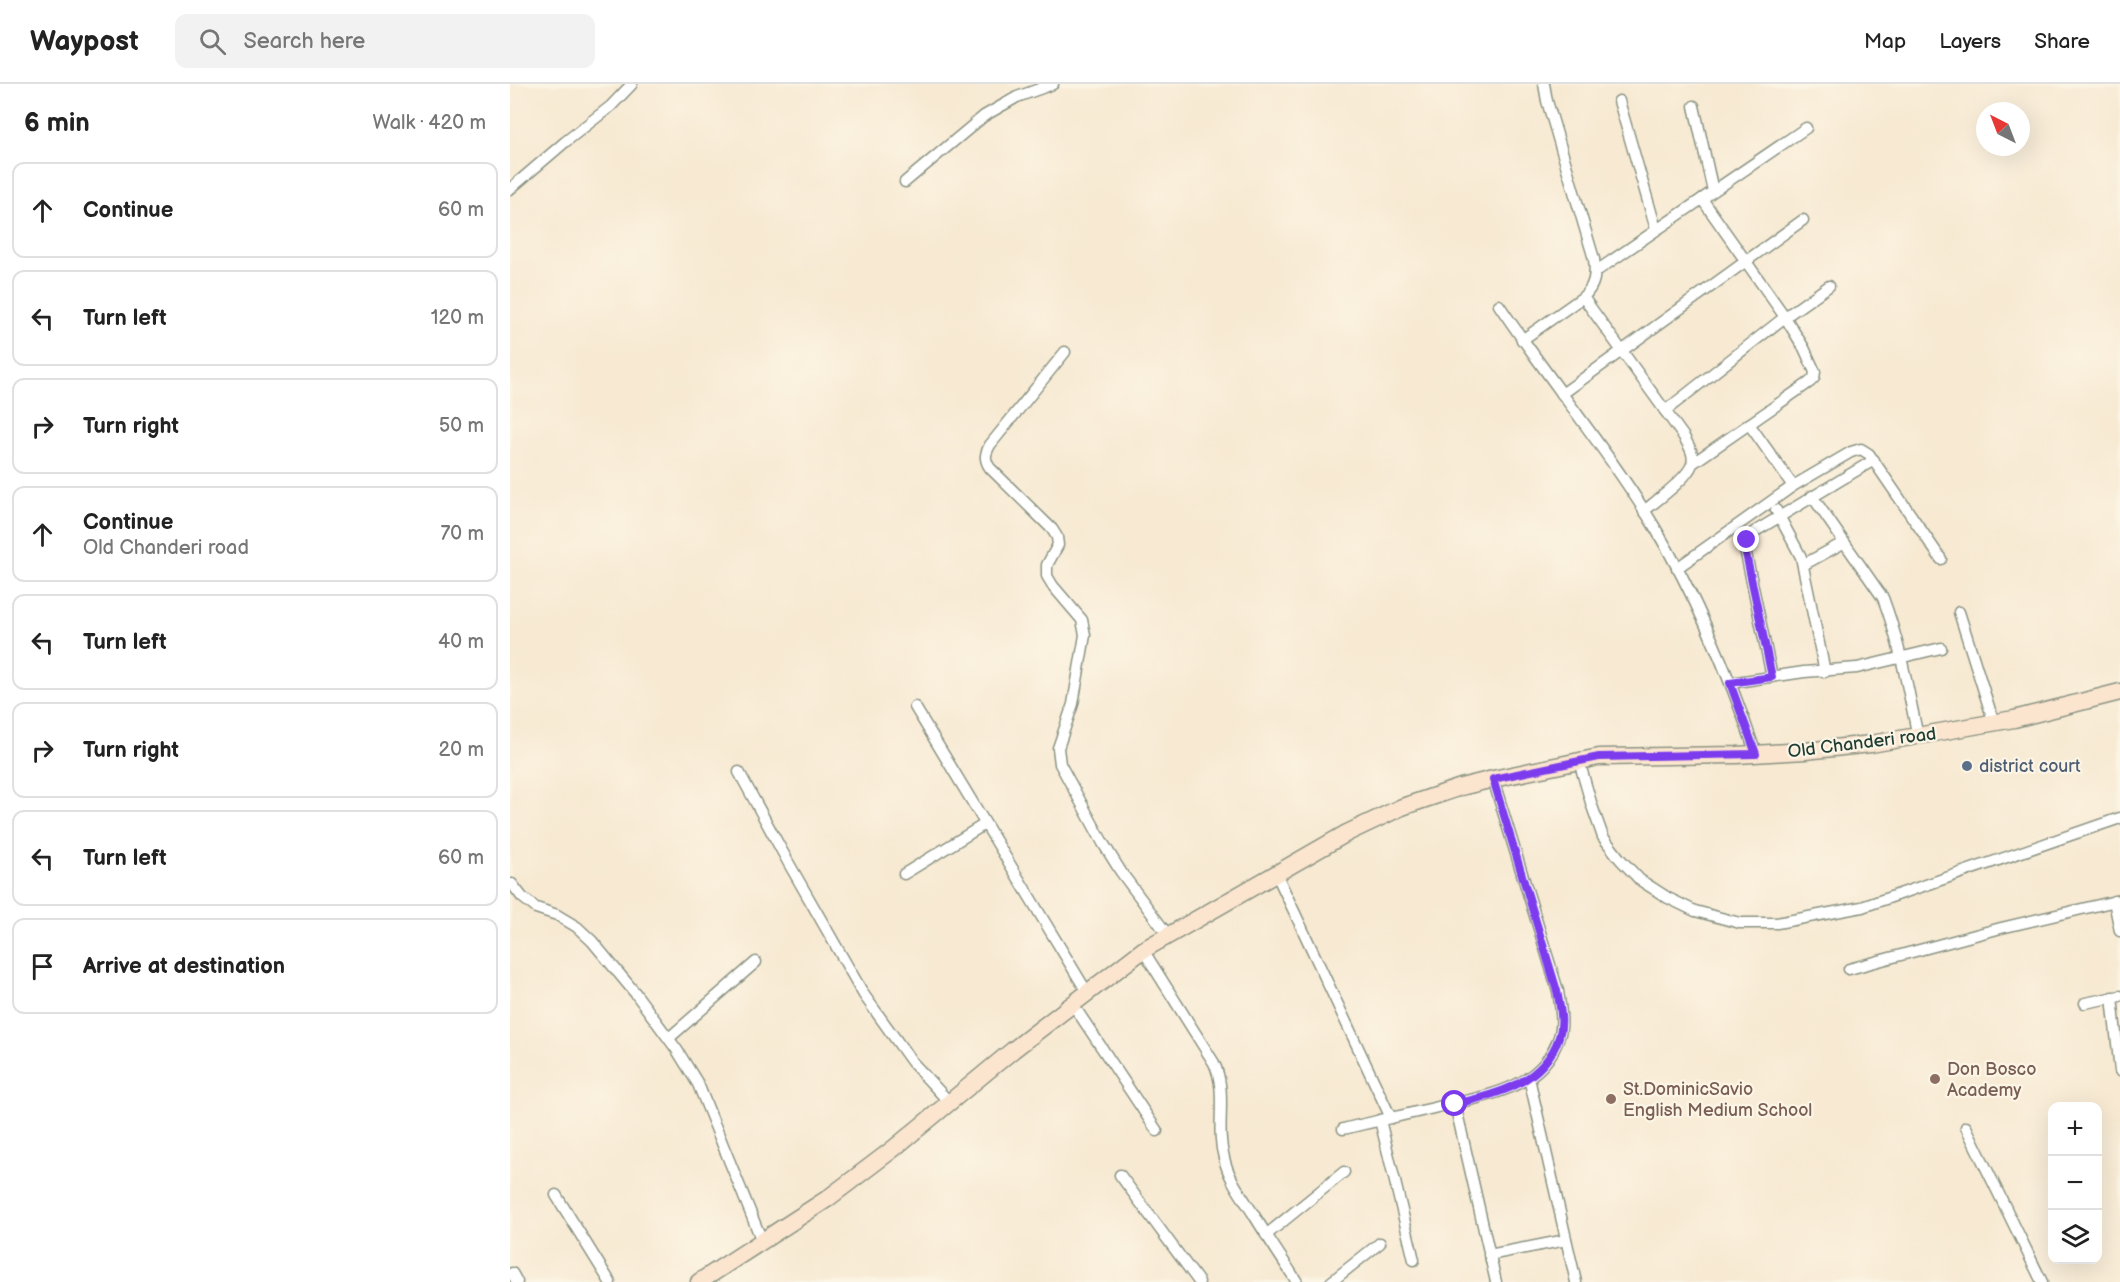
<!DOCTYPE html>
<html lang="en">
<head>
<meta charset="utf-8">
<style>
	body { margin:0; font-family:"Balsamiq Sans",sans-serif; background:#f2f2f2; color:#222 }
	.controls { position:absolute; right:18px; bottom:18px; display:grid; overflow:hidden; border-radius:12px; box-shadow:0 6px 24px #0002 }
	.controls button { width:54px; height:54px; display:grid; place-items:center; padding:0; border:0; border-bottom:2px solid #e0e0e0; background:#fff; color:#222; font:30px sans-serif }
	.compass { position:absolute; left:1466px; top:18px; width:54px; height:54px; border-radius:50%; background:#fff; box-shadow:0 6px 24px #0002; rotate:318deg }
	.stop { position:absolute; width:18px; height:18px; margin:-14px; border:4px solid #7c3aed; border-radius:50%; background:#fff }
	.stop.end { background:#7c3aed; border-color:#fff; box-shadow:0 2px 6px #0008 }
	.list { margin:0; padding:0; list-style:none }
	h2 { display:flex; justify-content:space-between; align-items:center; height:78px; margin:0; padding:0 24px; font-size:26px }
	h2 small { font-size:20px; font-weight:400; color:#767676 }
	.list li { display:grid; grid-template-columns:39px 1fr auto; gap:18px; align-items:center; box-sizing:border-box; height:96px; margin:0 12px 12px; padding:0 12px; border:2px solid #e0e0e0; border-radius:12px }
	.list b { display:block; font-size:22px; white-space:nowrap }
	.list p { margin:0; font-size:20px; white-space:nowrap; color:#767676 }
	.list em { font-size:20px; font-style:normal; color:#767676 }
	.icon { flex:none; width:33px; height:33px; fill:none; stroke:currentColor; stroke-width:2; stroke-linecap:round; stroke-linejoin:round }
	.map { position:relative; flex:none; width:1610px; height:1198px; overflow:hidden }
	header { display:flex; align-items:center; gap:36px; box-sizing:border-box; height:84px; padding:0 30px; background:#fff; border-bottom:2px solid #e0e0e0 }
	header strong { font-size:28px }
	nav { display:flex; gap:33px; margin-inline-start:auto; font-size:21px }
	.search { width:420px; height:54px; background:#f2f2f2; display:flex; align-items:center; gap:15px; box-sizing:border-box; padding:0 21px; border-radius:12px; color:#767676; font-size:22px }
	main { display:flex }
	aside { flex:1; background:#fff }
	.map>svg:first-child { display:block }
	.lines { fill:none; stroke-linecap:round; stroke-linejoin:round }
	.street-casing { stroke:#8b9383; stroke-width:13 }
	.secondary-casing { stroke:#8b9383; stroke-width:19 }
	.street { stroke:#fff; stroke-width:10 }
	.secondary { stroke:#fbe5cf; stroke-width:16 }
	.route { stroke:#7c3aed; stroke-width:8 }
	.service-dot { fill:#5c6f8a; stroke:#fcf5e5; stroke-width:2 }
	.education-dot { fill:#8d6e63; stroke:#fcf5e5; stroke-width:2 }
	.labels { text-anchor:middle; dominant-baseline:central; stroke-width:4.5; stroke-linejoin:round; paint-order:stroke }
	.street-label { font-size:18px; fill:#1f3d34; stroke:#fcf5e5 }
	.service-label { font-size:18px; fill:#4e5e75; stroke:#fcf5e5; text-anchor:start }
	.education-label { font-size:18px; fill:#785e54; stroke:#fcf5e5; text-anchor:start }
</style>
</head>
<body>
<header>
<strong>Waypost</strong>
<div class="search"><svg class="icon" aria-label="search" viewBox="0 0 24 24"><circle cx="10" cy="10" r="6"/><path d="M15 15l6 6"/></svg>Search here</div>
<nav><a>Map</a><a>Layers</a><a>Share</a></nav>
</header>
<main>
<aside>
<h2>6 min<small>Walk · 420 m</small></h2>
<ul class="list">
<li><svg class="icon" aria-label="ahead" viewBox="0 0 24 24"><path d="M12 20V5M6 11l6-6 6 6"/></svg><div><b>Continue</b></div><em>60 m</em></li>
<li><svg class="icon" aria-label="left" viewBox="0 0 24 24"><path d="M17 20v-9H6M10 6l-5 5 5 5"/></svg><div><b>Turn left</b></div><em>120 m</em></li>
<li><svg class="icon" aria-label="right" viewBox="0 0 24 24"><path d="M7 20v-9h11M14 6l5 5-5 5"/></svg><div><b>Turn right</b></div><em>50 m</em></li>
<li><svg class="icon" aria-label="ahead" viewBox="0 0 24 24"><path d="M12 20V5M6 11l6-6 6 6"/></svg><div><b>Continue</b><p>Old Chanderi road</p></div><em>70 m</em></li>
<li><svg class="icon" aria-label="left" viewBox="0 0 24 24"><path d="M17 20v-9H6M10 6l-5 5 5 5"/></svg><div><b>Turn left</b></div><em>40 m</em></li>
<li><svg class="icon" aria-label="right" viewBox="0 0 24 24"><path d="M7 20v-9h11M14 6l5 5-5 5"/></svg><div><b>Turn right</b></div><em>20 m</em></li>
<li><svg class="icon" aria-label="left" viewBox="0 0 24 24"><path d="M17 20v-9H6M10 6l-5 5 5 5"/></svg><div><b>Turn left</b></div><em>60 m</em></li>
<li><svg class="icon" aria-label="arrive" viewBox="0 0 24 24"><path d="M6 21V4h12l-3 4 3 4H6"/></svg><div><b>Arrive at destination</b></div></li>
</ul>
</aside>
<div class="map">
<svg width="1610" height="1198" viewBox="0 0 1610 1198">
	<rect width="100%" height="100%" fill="#fcf5e5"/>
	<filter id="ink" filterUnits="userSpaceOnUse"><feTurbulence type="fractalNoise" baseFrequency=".0167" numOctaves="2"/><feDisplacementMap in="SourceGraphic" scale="12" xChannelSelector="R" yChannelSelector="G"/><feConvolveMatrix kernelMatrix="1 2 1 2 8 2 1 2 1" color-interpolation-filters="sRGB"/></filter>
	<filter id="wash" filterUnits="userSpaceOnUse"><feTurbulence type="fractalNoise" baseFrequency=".008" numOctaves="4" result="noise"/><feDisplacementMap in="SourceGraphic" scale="24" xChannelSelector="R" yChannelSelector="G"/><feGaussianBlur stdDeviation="1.35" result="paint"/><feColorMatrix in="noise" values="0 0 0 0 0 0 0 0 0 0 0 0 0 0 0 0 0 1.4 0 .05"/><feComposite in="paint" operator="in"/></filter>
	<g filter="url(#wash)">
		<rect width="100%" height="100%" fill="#f7e9d2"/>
	</g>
	<g filter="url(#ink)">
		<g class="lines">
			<!-- street casing -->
			<g class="street-casing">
				<g id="street">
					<polyline points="1109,17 1146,145"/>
					<polyline points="1184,22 1203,107"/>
					<polyline points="395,98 474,32 507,13 543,0"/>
					<polyline points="0,105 55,58 101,22 122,0"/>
					<polyline points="1085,188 1296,44"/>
					<path d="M 1073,213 L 1174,353 C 1178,361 1185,370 1182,380 C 1178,394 1146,417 1134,427"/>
					<path d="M 989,221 C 1039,296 1097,365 1144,442 C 1186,512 1220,593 1246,670"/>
					<path d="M 1012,256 L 1073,213 C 1085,202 1086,191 1084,175 L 1037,17 L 1034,0"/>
					<path d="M 555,268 L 480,361 C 475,370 474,375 480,384 L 542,445 L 547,453 L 548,461 L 537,481 L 537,492 L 543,502 L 572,536 L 575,551 L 563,620 L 548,664 L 550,680 L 593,759 L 611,788 L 657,850"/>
					<polyline points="1052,310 1293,136"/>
					<polyline points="1155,327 1275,233 1319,202"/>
					<polyline points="1239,340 1283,402"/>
					<polyline points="1183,379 1300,298 1304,294 1305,288 1294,264 1275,233 1192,115"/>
					<path d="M 1302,412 L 1373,514 C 1390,559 1398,606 1408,653"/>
					<polyline points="1266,426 1291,473 1315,588"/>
					<polyline points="1293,481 1333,459"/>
					<polyline points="1167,484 1283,402 1341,368 1351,365 1359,370 1431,475"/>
					<polyline points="1449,528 1484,639"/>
					<polyline points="1262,593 1235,465 1237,456 1244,448 1364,376"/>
					<polyline points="1220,599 1294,588 1347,584 1431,564"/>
					<polyline points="405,623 577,908"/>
					<polyline points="1069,677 1082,722 1093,753 1110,775 1130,796 1158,814 1185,827 1230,839 1267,839 1352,823 1610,734"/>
					<polyline points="229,688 278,778 354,911 402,978 440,1019"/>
					<polyline points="766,789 881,1034"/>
					<polyline points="394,790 475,740"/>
					<polyline points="2,800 12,813 26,824 47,831 67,843 82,857 126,910 167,966 188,1000 252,1157"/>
					<polyline points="1604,817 1610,847"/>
					<path d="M 633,866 L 704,979 C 718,1009 705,1042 714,1074 C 719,1096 733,1113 744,1131 C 758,1154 773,1176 787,1198"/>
					<polyline points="1339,885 1491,844 1610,816"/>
					<polyline points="1602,913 1610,987"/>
					<polyline points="562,919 647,1047"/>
					<polyline points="1575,919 1610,912"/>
					<polyline points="159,954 246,878"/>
					<polyline points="1019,994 1066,1198"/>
					<polyline points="945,1020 986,1198"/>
					<polyline points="870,1036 904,1176"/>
					<polyline points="1456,1043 1532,1198"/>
					<path d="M 833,1045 C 866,1037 899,1030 932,1022 C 977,1012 1033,1004 1049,953 C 1054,939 1050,922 1048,907 L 983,695"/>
					<polyline points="610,1091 689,1198"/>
					<polyline points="46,1111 100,1198"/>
					<polyline points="756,1151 834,1088"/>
					<polyline points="979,1171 1056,1156"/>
					<polyline points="2,1189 7,1198"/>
					<polyline points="821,1198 870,1159"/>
				</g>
			</g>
			<!-- secondary casing -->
			<g class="secondary-casing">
				<polyline id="secondary" points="189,1198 317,1115 383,1065 503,966 633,866 837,749 892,723 951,703 983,695 1089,673 1227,671 1295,667 1361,660 1504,635 1610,608"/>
			</g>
			<!-- street -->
			<use href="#street" class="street"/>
			<!-- secondary -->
			<use href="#secondary" class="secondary"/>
		</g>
	</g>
	<g class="lines" filter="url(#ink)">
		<!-- route -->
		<path class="route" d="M 945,1020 C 986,1011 1034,999 1049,953 C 1054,939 1050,922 1047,907 L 983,695 L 1089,673 L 1246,670 L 1220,599 L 1262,593 L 1235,465 L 1237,456"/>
	</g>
	<!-- markers -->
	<circle class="service-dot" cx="1457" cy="682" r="6"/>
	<g class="education-dot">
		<circle cx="1425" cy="995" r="6"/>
		<circle cx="1101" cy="1015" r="6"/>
	</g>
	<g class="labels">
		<!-- street labels -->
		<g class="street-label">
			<text transform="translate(1352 659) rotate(-7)">Old Chanderi road</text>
		</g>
		<!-- service labels -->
		<g class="service-label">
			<text x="1469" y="682">district court</text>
		</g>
		<!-- education labels -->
		<g class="education-label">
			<text x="1437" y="985">Don Bosco<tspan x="1437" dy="21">Academy</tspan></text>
			<text x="1113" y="1005">St.DominicSavio<tspan x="1113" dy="21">English Medium School</tspan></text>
		</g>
	</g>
</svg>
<div class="controls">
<button>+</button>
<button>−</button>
<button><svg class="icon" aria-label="layers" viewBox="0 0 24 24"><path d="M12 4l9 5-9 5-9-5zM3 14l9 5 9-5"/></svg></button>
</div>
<svg class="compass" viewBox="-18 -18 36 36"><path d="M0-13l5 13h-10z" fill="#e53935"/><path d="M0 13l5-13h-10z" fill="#767676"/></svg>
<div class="stop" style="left:945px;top:1020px"></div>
<div class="stop end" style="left:1237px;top:456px"></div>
</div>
</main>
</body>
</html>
